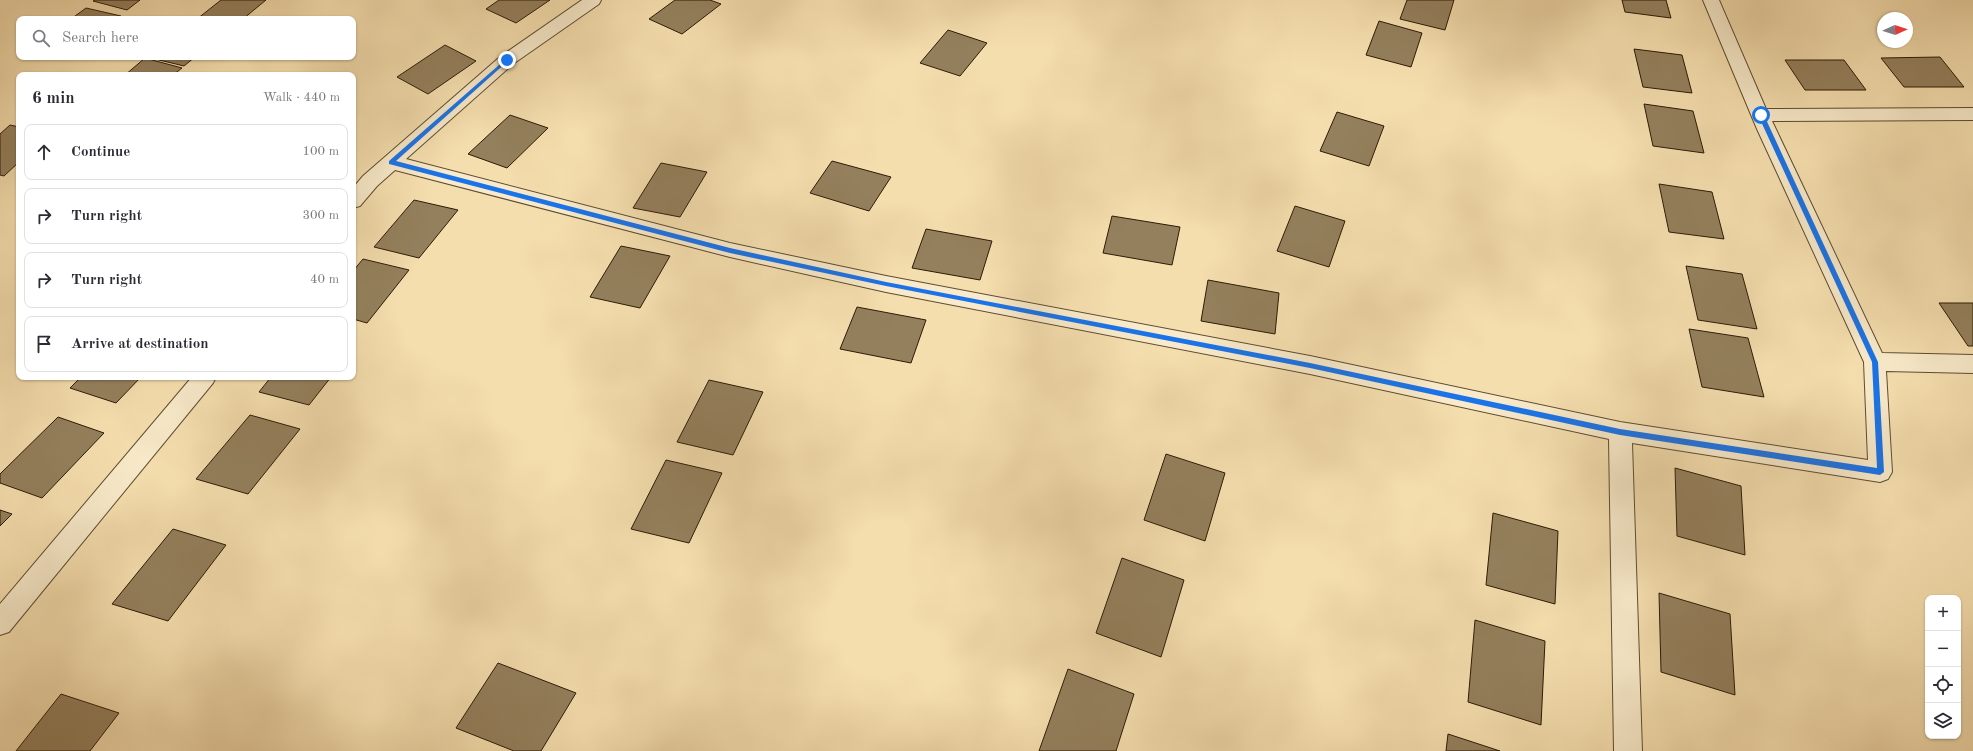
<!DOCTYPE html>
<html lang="en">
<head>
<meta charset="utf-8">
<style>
	body { margin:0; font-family:"Old Standard TT",serif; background:#f2f2f3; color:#2b2b33 }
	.controls { position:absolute; right:12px; bottom:12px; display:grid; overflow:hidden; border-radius:8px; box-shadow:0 1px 3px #0004 }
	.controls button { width:36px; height:36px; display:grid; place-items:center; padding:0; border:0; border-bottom:1px solid #e1e1e2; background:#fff; color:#2b2b33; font:20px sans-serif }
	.compass { position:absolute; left:1877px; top:12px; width:36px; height:36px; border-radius:50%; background:#fff; box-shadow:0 1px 3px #0004; rotate:87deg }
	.stop { position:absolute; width:12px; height:12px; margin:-9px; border:3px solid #1a73e8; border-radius:50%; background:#fff }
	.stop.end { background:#1a73e8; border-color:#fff; box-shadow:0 1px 4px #0008 }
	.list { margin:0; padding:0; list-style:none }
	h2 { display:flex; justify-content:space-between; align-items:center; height:52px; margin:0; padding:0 16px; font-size:17px }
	h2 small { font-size:13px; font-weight:400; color:#7c7c81 }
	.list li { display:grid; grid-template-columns:26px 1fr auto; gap:12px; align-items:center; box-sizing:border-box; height:56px; margin:0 8px 8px; padding:0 8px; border:1px solid #e1e1e2; border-radius:8px }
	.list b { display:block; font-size:15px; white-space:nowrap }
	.list em { font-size:13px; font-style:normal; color:#7c7c81 }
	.icon { flex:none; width:22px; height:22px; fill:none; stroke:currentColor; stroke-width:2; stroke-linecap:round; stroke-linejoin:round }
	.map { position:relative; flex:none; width:1973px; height:751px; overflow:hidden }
	.search { position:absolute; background:#fff; box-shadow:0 1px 3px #0004; left:16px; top:16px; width:340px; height:44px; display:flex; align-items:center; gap:10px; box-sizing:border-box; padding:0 14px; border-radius:8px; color:#7c7c81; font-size:15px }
	.panel { position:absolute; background:#fff; box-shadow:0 1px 3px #0004; left:16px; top:72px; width:340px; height:308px; border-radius:8px }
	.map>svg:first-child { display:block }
	.building { fill:#94805d; stroke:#2b1b06 }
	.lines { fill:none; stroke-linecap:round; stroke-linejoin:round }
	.minor-casing { stroke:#5e4c30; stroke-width:2 }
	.minor { fill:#f8eaca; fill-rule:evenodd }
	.route { fill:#1a73e8 }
</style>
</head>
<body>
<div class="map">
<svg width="1973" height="751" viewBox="0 0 1973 751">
	<rect width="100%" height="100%" fill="#f5deae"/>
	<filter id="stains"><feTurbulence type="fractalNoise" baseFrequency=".005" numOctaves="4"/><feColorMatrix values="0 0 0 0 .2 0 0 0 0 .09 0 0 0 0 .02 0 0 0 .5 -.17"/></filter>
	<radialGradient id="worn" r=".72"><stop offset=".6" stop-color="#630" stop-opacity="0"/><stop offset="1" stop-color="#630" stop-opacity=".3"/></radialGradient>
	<!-- building -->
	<g class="building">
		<polygon points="95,0 140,0 127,10 93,1"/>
		<polygon points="221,0 266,0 243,19 197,19"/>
		<polygon points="499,0 550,0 516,23 486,9"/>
		<polygon points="675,0 710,0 721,4 682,34 649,19"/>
		<polygon points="1407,0 1454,0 1445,30 1400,19"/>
		<polygon points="1622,0 1666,0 1671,18 1625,12"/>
		<polygon points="86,8 121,16 117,19 71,19"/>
		<polygon points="1379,21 1422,33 1411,67 1366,55"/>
		<polygon points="948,30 987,43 960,76 920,63"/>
		<polygon points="445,45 476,61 428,94 397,77"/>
		<polygon points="1634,49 1682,55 1692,93 1643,87"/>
		<polygon points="147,57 195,57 184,66"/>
		<polygon points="1940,57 1964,87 1904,87 1881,58"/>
		<polygon points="145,58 182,68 173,75 125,75"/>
		<polygon points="1785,60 1844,60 1866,90 1805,90"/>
		<polygon points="1644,104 1693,111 1704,153 1653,146"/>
		<polygon points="1337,112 1384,126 1369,166 1320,151"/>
		<polygon points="510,115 548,128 507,168 468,154"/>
		<polygon points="10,125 19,127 19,162 4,176 0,175 0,134"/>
		<polygon points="832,161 891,177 869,211 810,193"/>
		<polygon points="661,163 707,172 680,217 633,208"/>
		<polygon points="1659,184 1712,192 1724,239 1669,232"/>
		<polygon points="414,200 458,210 419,258 374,247"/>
		<polygon points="1295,206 1345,221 1329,267 1277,251"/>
		<polygon points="1112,216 1180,227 1172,265 1103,253"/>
		<polygon points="926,229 992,241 980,280 912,268"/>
		<polygon points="621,246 670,256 640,308 590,297"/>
		<polygon points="363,259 409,270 367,323 353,319 353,271"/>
		<polygon points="1686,266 1742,274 1757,329 1698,320"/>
		<polygon points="1208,280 1279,293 1275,334 1201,321"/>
		<polygon points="1939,303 1973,303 1973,346 1968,346"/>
		<polygon points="857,307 926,320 911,363 840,349"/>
		<polygon points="1689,329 1748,338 1764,397 1702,387"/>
		<polygon points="81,377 141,377 116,403 70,388"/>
		<polygon points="271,377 331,377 309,405 259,392"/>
		<polygon points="709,380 763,392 733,455 677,442"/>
		<polygon points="250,415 300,429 248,494 196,479"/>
		<polygon points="58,417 104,433 42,498 0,483 0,474"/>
		<polygon points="1166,454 1225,473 1205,541 1144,520"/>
		<polygon points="666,460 722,473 689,543 631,529"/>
		<polygon points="1675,468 1741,486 1745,555 1677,536"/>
		<polygon points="0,510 12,514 0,526"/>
		<polygon points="1493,513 1558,531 1555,604 1486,585"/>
		<polygon points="173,529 226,545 168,621 112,604"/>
		<polygon points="1122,558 1184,580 1161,657 1096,633"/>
		<polygon points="1659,593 1730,614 1735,695 1661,672"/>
		<polygon points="1475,620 1545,641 1541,725 1468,702"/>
		<polygon points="498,663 576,693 541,751 514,751 456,728"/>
		<polygon points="1068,669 1134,694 1116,751 1039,751"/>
		<polygon points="61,694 119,713 90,751 16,751"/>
		<polygon points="1448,734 1500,751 1446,751"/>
	</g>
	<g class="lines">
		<!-- minor casing -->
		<g class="minor-casing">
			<g id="minor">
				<polygon points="582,0 601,0 599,4 513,64 406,159 730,243 886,276 1310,356 1620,422 1868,460 1864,362 1757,129 1703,0 1719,0 1766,109 1973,108 1973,120 1772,121 1882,353 1973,355 1973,373 1886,371 1892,472 1888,479 1880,482 1632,443 1642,751 1614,751 1609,439 1310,374 886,292 730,257 395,170 377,186 360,206 353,208 353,188 363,176 501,56"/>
				<polygon points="192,377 216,377 213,383 9,632 0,635 0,604"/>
			</g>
		</g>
		<!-- minor -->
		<use href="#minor" class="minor"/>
	</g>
	<!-- route -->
	<polygon class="route" points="507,58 508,61 396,161 730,248 886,282 1310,363 1620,429 1877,468 1872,362 1758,115 1763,113 1878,362 1884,472 1880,475 1620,435 1310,368 886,286 730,253 389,164 389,161"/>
	<rect width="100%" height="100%" filter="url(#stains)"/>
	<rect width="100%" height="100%" fill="url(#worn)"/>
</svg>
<div class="controls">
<button>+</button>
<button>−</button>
<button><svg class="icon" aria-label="locate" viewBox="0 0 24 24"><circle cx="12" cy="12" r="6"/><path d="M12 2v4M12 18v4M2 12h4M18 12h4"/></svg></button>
<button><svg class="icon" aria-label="layers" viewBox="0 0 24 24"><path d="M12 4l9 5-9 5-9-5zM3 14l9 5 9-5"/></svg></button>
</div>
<svg class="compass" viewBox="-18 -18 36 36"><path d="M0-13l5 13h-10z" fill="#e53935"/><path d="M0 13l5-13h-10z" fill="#7c7c81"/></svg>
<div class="stop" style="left:1761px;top:115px"></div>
<div class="stop end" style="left:507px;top:60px"></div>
<div class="search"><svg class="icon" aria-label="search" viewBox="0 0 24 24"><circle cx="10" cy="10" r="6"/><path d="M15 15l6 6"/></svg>Search here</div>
<section class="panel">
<h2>6 min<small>Walk · 440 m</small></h2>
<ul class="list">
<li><svg class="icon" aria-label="ahead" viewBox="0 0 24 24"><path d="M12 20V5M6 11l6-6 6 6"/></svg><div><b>Continue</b></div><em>100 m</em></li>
<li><svg class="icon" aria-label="right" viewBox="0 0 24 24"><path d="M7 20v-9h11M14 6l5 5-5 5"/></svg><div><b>Turn right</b></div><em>300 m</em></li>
<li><svg class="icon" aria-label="right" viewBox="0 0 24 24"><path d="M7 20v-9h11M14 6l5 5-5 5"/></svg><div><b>Turn right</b></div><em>40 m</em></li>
<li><svg class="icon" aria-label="arrive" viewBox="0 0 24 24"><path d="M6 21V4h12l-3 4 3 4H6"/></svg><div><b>Arrive at destination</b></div></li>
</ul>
</section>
</div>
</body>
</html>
